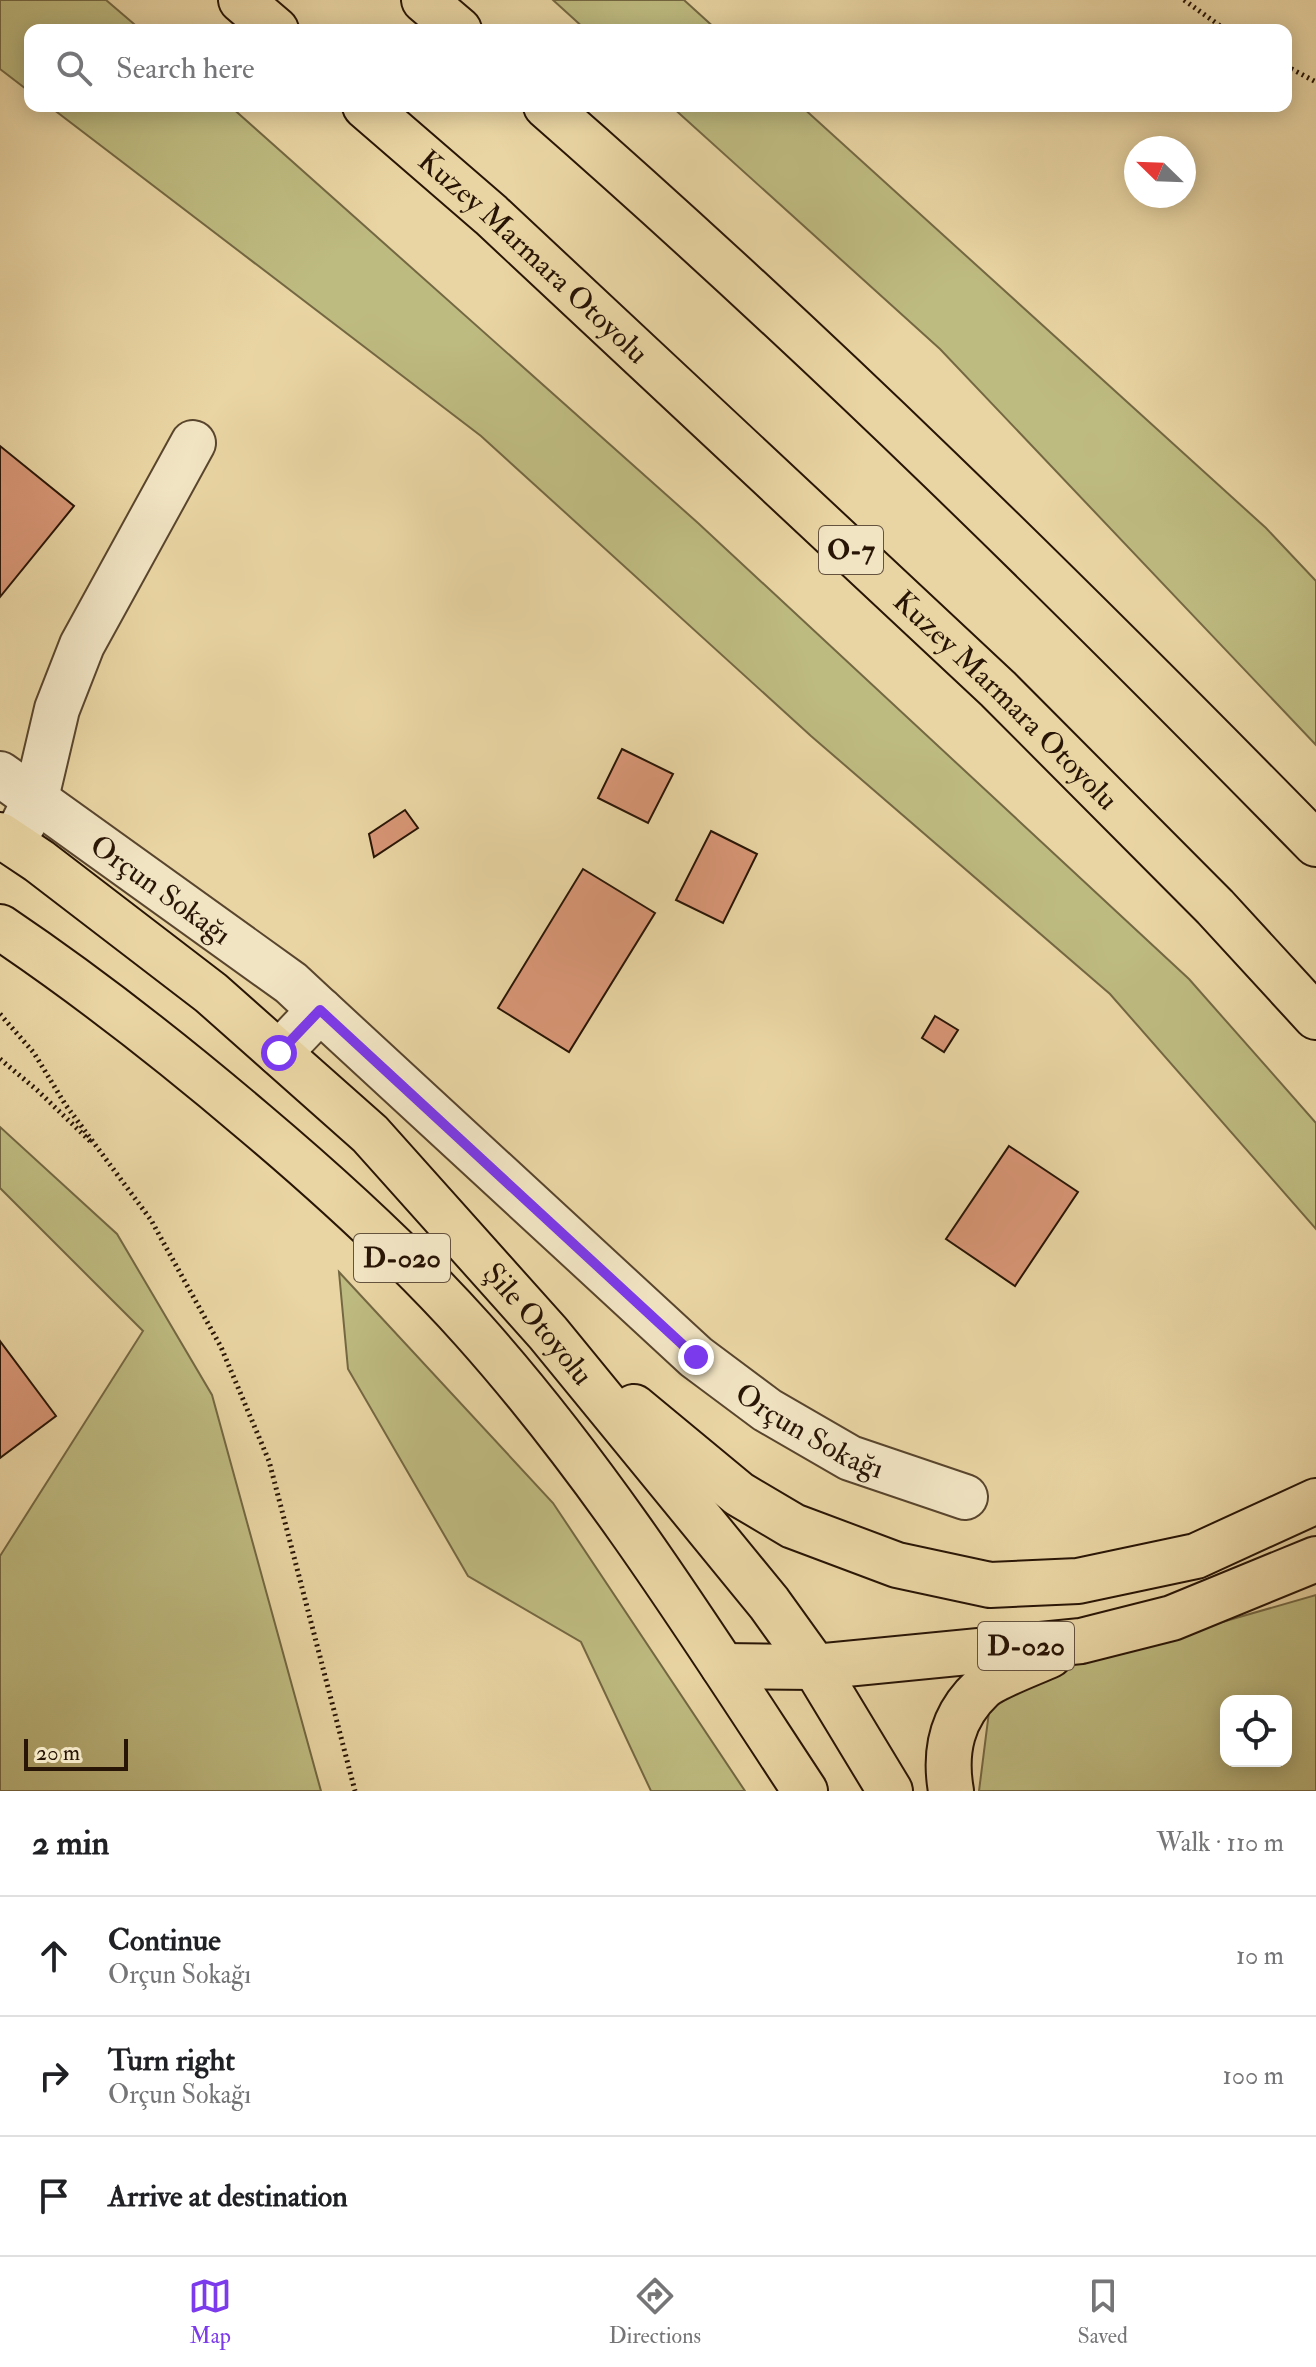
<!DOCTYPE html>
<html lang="en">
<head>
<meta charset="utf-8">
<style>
	body { margin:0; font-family:"IM FELL Double Pica",serif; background:#f2f2f2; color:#202124 }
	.controls { position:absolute; right:24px; bottom:24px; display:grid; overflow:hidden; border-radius:16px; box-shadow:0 4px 20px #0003 }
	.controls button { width:72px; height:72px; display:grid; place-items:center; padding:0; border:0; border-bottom:2px solid #e0e0e0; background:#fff; color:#202124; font:40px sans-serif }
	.compass { position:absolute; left:1124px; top:136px; width:72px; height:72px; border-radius:50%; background:#fff; box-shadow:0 4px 20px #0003; rotate:293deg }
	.scale { position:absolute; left:24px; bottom:20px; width:104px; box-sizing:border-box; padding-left:8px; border:4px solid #291506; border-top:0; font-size:22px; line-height:28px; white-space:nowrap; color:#291506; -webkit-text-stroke:6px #f1e4c3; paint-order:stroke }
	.stop { position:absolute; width:24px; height:24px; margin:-18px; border:6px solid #7c3aed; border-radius:50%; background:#fff }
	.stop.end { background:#7c3aed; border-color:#fff; box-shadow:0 2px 8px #0008 }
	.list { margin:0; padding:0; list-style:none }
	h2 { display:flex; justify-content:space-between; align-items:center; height:104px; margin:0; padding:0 32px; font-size:34px }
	h2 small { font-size:26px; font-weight:400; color:#757577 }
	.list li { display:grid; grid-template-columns:52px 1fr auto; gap:24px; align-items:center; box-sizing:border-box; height:120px; padding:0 32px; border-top:2px solid #e0e0e0 }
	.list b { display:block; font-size:30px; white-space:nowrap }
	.list p { margin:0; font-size:26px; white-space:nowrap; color:#757577 }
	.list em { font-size:26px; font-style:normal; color:#757577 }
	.icon { flex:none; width:44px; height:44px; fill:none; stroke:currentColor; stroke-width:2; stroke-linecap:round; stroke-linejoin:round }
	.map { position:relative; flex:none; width:1316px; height:1791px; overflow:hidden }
	.search { position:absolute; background:#fff; box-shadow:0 4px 20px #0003; left:24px; right:24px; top:24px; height:88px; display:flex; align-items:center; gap:20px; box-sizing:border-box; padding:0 28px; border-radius:16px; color:#757577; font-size:30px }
	.sheet { height:464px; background:#fff }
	nav { display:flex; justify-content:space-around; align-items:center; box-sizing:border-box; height:112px; border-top:2px solid #e0e0e0; background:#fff; font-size:22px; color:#757577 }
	nav a { display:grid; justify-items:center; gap:4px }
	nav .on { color:#7c3aed }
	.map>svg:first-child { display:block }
	.green { fill:#bebb80; stroke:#746843; stroke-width:2; fill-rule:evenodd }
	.building { fill:#d89676; stroke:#291506; stroke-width:2 }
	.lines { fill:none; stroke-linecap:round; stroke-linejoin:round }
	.minor-casing { stroke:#59452d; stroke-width:48 }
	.highway-casing { stroke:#291506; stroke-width:48 }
	.path { stroke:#291506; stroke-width:5; stroke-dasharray:2 4; stroke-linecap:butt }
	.minor { stroke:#f1e4c3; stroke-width:44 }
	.highway { stroke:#e9d5a3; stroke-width:44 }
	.route { stroke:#7c3aed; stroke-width:10 }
	.labels { text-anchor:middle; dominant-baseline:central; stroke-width:6; stroke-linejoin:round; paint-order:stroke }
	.shield { fill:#f1e4c3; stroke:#65533f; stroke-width:2 }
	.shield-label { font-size:28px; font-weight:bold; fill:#291506 }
	.street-label { font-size:30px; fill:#291506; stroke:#f1e4c3 }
</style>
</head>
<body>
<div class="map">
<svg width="1316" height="1791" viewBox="0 0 1316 1791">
	<rect width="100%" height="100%" fill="#e9d5a3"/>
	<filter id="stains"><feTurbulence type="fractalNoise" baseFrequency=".0025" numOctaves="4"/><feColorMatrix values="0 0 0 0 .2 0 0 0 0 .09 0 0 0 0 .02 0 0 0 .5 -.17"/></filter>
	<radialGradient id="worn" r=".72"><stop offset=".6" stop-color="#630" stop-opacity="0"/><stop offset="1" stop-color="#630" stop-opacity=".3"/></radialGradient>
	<!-- green -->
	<g class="green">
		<polygon points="0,0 106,0 141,30 30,30 30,92 0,69"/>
		<polygon points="553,0 684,0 717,30 586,30"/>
		<polygon points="49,106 230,106 698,523 1189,979 1316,1123 1316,1229 1110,994 811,736 481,436"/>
		<polygon points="671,106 801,106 1266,528 1316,581 1316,745 940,349"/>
		<polygon points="0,1127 117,1234 212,1395 321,1791 0,1791 0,1556 143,1331 0,1188"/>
		<polygon points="339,1272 553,1503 745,1791 651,1791 581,1642 468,1576 348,1369"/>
		<path d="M 1316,1595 L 1316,1791 L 979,1791 L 992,1688 ZM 1226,1701 L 1286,1701 L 1286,1761 L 1226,1761 Z"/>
	</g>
	<!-- building -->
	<g class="building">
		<polygon points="0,446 74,506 0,597"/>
		<polygon points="622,749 673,774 648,823 598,798"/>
		<polygon points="405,810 418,828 374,857 369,834"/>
		<polygon points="711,831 757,854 723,923 676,900"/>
		<polygon points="583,869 655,913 569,1052 498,1008"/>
		<polygon points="935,1016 958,1030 944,1052 922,1038"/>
		<polygon points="1009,1146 1078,1192 1015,1286 946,1239"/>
		<polygon points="0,1341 56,1416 0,1458"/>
	</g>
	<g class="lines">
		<!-- minor casing -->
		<g class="minor-casing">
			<g id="minor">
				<path id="s1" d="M 0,774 L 291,983 L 320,1010 L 279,1053"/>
				<polyline points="23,824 36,798 57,709 82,645 193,443"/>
				<path id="s2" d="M 320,1010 L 696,1357 L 767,1410 L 850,1458 L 965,1497"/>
			</g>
		</g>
		<!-- highway casing -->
		<g class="highway-casing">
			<g id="highway">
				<polyline points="241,0 276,30"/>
				<polyline points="424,0 459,30"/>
				<path id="s3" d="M 365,106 L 491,215 L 998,689 L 1215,907 L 1316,1017"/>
				<path d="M 546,106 C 813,340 1067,590 1316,844"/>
				<path id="s4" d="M 0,835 L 39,861 L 211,993 L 370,1134 L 548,1333 L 769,1603 L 815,1667 L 890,1791"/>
				<path d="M 0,927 C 89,987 173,1053 254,1122 C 331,1187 406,1255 473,1330 C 600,1472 701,1633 805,1791"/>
				<polyline points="634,1407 739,1494 793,1526 897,1565 990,1585 1078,1581 1196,1556 1316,1501"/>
				<polyline points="723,1666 815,1667 1081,1641 1172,1618 1316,1559"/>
				<path d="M 951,1791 C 944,1751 952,1716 982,1688 C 994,1677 1033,1663 1050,1655"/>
			</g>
		</g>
		<!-- path -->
		<g class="path">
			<polyline points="1184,0 1226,30"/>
			<polyline points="1286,66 1316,82"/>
			<polyline points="0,1014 34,1053 65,1104 151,1220 221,1347 269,1461 355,1791"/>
			<polyline points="0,1059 37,1090 91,1142"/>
		</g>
		<!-- minor -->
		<use href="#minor" class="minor"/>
		<!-- highway -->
		<use href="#highway" class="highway"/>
	</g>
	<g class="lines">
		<!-- route -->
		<polyline class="route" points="279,1053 320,1010 696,1357"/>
	</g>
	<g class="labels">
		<!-- shield labels -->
		<g class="shield">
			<rect x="819" y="526" width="64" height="48" rx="6"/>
			<rect x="354" y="1234" width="96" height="48" rx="6"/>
			<rect x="978" y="1622" width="96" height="48" rx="6"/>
		</g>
		<g class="shield-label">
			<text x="851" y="550">O-7</text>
			<text x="402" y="1258">D-020</text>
			<text x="1026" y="1646">D-020</text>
		</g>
		<!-- street labels -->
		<g class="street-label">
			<text stroke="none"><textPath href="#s3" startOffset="226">Kuzey Marmara Otoyolu</textPath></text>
			<text stroke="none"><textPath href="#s3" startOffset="874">Kuzey Marmara Otoyolu</textPath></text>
			<text stroke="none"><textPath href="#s1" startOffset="198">Orçun Sokağı</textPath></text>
			<text stroke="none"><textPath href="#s4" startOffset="730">Şile Otoyolu</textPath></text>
			<text stroke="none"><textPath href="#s2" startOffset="648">Orçun Sokağı</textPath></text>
		</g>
	</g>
	<rect width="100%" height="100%" filter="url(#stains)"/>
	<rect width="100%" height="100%" fill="url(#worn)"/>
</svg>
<div class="controls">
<button><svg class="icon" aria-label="locate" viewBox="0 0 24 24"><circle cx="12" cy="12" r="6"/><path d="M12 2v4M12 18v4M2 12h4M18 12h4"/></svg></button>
</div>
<svg class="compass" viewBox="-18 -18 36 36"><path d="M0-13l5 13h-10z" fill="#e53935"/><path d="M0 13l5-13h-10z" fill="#757577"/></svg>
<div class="scale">20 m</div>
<div class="stop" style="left:279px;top:1053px"></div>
<div class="stop end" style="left:696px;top:1357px"></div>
<div class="search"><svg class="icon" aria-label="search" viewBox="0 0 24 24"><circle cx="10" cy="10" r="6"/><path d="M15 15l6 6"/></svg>Search here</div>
</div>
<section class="sheet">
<h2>2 min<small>Walk · 110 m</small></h2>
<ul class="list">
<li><svg class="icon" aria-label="ahead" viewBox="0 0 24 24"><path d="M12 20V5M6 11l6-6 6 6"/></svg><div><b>Continue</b><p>Orçun Sokağı</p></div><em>10 m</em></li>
<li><svg class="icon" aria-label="right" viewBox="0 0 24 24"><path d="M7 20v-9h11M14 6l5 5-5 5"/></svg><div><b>Turn right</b><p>Orçun Sokağı</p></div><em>100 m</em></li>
<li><svg class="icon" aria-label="arrive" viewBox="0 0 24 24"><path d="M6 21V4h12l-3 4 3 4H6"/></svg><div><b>Arrive at destination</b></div></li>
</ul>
</section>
<nav>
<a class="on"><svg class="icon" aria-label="map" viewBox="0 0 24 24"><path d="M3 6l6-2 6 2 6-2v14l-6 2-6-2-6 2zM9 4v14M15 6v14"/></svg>Map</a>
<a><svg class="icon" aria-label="directions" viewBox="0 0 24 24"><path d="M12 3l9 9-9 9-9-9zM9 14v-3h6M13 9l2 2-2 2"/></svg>Directions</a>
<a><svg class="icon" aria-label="saved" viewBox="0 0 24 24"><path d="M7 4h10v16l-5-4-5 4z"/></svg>Saved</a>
</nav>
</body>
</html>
